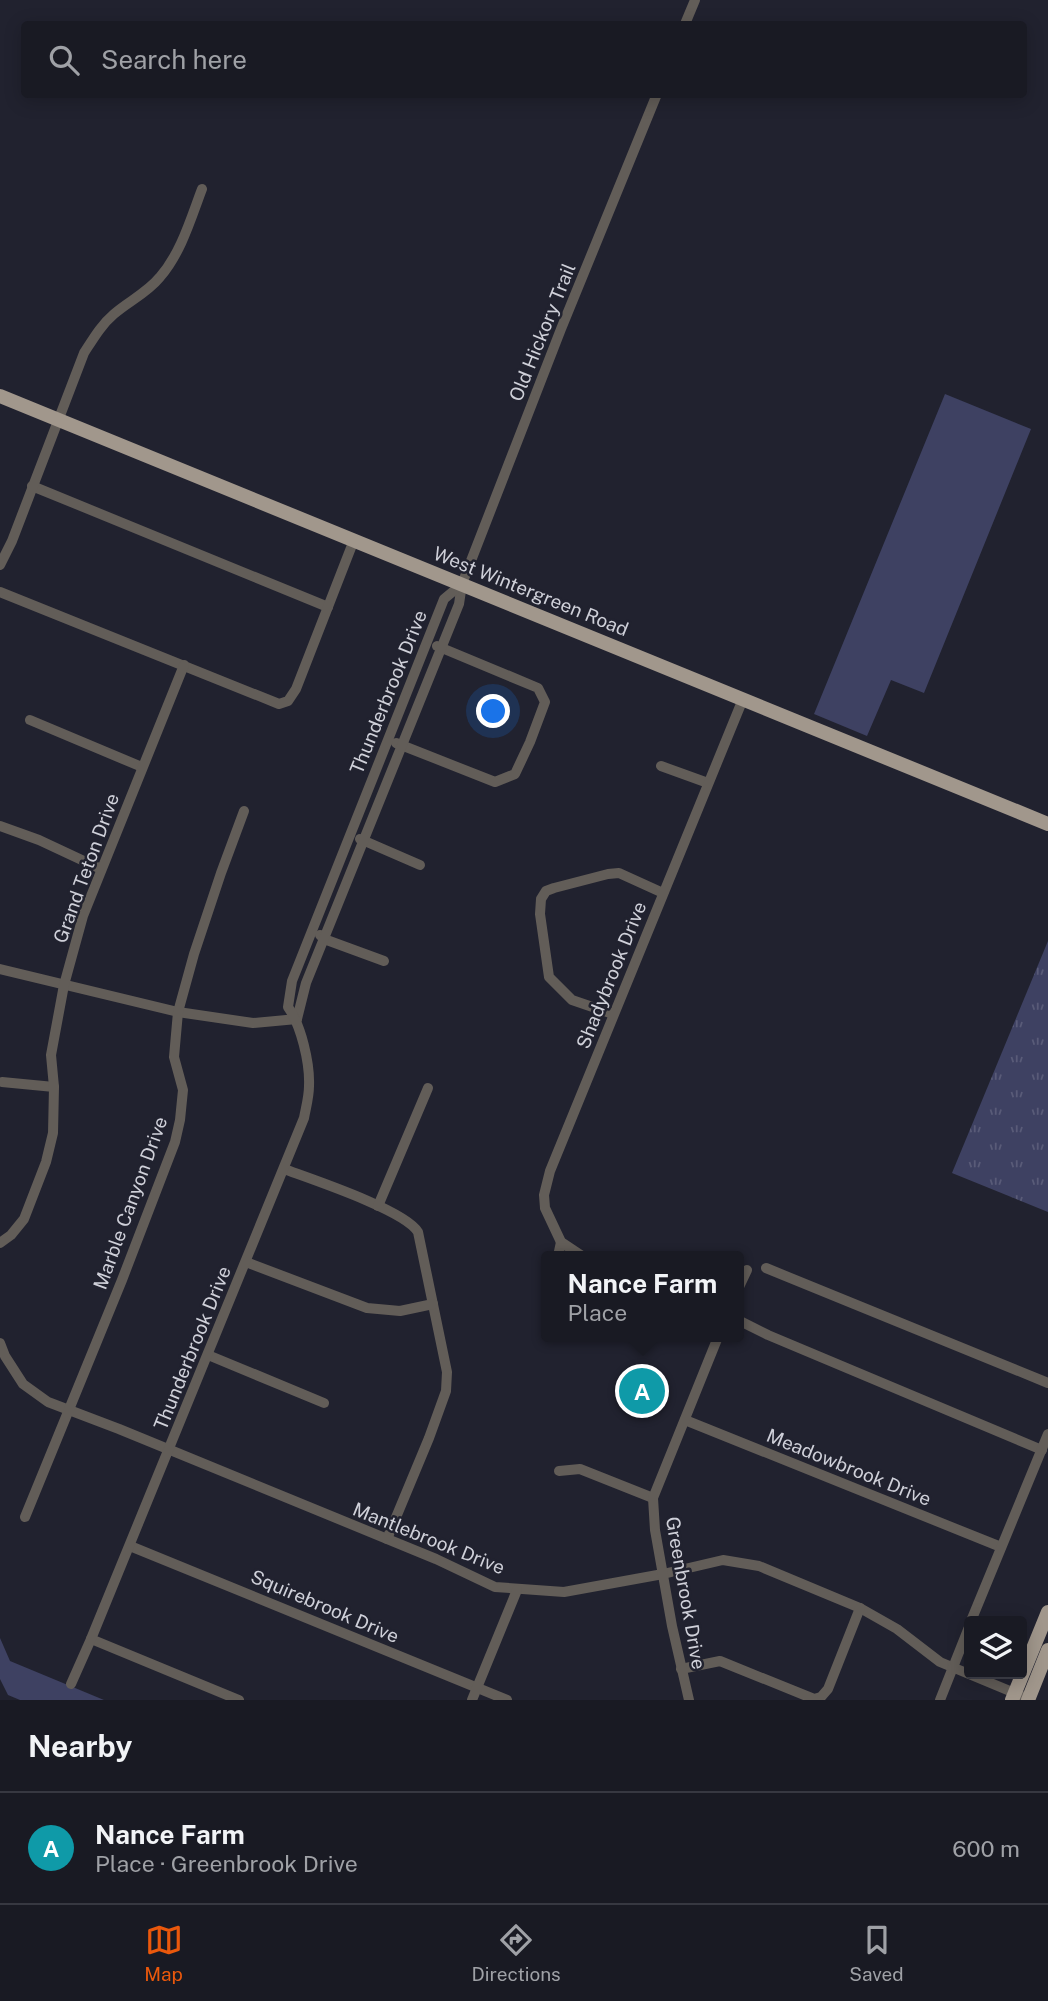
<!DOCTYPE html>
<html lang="en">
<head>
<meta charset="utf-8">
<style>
	body { margin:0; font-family:"Public Sans",sans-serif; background:#22232b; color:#f1f3f6 }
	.controls { position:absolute; right:21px; bottom:21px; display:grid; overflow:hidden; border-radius:7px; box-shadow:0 4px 18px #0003 }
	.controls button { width:63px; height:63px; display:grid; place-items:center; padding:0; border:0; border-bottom:2px solid #373841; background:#191a23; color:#f1f3f6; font:35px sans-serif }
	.you { position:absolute; left:494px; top:712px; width:24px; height:24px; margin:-18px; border:5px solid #fff; border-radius:50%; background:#1a73e8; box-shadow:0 0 0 10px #1a73e833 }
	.badge { display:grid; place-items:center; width:46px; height:46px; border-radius:50%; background:#ea580c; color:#fff; font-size:23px; font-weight:700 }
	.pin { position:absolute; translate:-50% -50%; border:4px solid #fff; box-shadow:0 2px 7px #0006 }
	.popup { position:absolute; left:541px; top:1251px; width:203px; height:91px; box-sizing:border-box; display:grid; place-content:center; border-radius:7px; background:#191a23; filter:drop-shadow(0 2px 5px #0005); font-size:23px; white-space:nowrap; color:#9fa1a6 }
	.popup b { font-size:26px; color:#f1f3f6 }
	.popup::after { content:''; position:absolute; left:50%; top:100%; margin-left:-14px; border:14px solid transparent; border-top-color:#191a23 }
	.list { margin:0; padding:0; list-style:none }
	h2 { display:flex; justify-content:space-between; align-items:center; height:91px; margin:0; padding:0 28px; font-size:30px }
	h2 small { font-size:23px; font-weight:400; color:#9fa1a6 }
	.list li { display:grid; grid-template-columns:46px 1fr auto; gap:21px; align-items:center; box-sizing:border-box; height:112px; padding:0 28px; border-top:2px solid #373841 }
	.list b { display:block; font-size:26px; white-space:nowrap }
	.list p { margin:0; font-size:23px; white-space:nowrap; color:#9fa1a6 }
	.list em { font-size:23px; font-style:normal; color:#9fa1a6 }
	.icon { flex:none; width:38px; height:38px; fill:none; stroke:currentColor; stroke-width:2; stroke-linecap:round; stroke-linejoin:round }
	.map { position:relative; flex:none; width:1048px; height:1700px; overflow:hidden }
	.search { position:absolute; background:#191a23; box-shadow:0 4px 18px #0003; left:21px; right:21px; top:21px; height:77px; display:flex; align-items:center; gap:18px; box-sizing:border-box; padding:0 24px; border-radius:7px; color:#9fa1a6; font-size:26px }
	.sheet { height:203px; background:#191a23 }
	nav { display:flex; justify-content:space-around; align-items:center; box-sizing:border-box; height:98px; border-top:2px solid #373841; background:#191a23; font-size:19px; color:#9fa1a6 }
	nav a { display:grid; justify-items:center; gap:4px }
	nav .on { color:#ea580c }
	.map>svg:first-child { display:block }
	.green { fill:#3e4162 }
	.park { fill:url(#park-tufts) }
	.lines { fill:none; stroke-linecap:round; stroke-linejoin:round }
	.minor { stroke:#625d58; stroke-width:10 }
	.major { stroke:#a1978c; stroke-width:14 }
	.labels { text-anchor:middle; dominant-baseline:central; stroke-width:5; stroke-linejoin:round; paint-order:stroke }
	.street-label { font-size:19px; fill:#cfd0d9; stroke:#21222f }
</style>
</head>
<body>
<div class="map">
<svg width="1048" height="1700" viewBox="0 0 1048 1700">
	<defs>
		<pattern id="park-tufts" width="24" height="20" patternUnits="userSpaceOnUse" patternTransform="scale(1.75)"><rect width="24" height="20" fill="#3e4162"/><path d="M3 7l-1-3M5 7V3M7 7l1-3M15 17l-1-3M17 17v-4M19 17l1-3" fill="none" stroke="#595b78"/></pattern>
	</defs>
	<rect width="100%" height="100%" fill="#21222f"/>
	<!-- green -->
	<g class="green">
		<polygon points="945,394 1031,429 924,693 891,680 867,736 814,714"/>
		<polygon points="0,1638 10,1661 104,1700 20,1700 8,1695 0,1679"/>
	</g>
	<!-- park -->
	<polygon class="park" points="1048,941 1048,1212 952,1173"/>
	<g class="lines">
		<!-- minor -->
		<g class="minor">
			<polyline points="685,24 695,0"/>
			<polyline points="32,486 328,607"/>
			<path d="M 0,565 L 12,541 L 84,353 C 93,339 101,325 114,314 C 129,301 147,293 160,277 C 181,253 191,218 202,189"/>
			<polyline points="0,592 279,704 288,701 296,689 354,540"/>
			<polyline points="30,720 142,767"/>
			<polyline points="396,743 495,782 515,774 530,742 545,702 538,688 437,646"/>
			<polyline points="661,766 708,783"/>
			<polyline points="0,826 39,840 101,869"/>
			<polyline points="360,839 420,865"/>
			<polyline points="320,935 324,939 384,961"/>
			<polyline points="0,969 178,1012 253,1023 297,1019"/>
			<polyline points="613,1014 572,1000 549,977 540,914 541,899 546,891 554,888 608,874 619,873 663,893"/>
			<polyline points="297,1019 306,983 459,604 462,584 561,329 657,94"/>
			<polyline points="2,1082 54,1087"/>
			<path d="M 284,1169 C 311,1179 405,1210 418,1232 L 447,1372 L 446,1391 L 429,1438 L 387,1539"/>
			<polyline points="378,1206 428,1088"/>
			<polyline points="0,1243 11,1235 24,1219 46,1162 53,1133 54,1087 51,1055 64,985 83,916 184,665"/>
			<polyline points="558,1256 561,1242"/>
			<polyline points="582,1256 561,1242 545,1208 544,1195 550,1171 743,699"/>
			<polyline points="246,1262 367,1308 400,1311 433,1304"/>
			<polyline points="766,1268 1048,1383"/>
			<polyline points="738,1289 747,1270"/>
			<polyline points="738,1320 768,1335 1042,1450"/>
			<polyline points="0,1343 5,1356 23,1384 48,1402 119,1429 436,1559 495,1587 564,1592 663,1574 723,1560 759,1566 860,1608 897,1629 940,1662 1022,1696"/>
			<polyline points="208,1355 324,1403"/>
			<polyline points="685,1420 1001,1547"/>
			<polyline points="559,1471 580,1469 653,1498"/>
			<polyline points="25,1517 122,1280 175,1142 180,1120 183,1090 174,1057 178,1012 194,954 221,873 244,811"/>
			<polyline points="130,1546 507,1700"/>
			<polyline points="971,1621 1048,1434"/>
			<polyline points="91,1639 239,1700"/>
			<polyline points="681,1669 720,1661 814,1699 821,1697 828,1689 860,1608"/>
			<path d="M 71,1684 L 91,1639 L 304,1118 C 306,1107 309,1097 309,1086 C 310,1063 301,1025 288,1007 L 292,981 L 444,599 L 462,584"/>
			<polyline points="472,1700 517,1590"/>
			<polyline points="689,1700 672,1626 655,1530 653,1498 718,1337"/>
			<polyline points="940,1700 969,1627"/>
		</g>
		<!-- major -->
		<g class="major">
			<polyline points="0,396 1048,824"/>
			<polyline points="1012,1700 1048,1612"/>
			<polyline points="1028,1700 1048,1650"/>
		</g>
	</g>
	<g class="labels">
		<!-- street labels -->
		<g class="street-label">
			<text transform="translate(542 332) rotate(-68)">Old Hickory Trail</text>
			<text transform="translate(531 591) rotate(22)">West Wintergreen Road</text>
			<text transform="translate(388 692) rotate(-68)">Thunderbrook Drive</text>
			<text transform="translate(86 868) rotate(-70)">Grand Teton Drive</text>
			<text transform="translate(611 975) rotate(-68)">Shadybrook Drive</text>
			<text transform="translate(130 1203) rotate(-70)">Marble Canyon Drive</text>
			<text transform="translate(192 1348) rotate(-68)">Thunderbrook Drive</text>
			<text transform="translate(849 1467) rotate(22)">Meadowbrook Drive</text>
			<text transform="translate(429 1538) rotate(22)">Mantlebrook Drive</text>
			<text transform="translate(686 1593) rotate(80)">Greenbrook Drive</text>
			<text transform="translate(325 1606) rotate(23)">Squirebrook Drive</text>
		</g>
	</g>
</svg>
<div class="controls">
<button><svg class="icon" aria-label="layers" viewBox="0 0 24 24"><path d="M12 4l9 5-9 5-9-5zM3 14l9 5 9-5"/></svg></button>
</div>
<div class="you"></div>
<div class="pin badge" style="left:642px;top:1391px;background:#0f9aa8">A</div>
<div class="popup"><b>Nance Farm</b>Place</div>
<div class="search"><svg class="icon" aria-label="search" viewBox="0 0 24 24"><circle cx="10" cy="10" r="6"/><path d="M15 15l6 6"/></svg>Search here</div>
</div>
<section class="sheet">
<h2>Nearby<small></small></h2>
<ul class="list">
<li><span class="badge" style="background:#0f9aa8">A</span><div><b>Nance Farm</b><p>Place · Greenbrook Drive</p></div><em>600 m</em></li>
</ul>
</section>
<nav>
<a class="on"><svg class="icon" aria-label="map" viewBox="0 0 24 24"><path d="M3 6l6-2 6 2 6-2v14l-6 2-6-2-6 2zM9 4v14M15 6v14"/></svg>Map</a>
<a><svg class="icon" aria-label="directions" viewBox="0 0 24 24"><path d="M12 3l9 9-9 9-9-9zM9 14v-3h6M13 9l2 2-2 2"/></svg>Directions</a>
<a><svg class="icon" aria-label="saved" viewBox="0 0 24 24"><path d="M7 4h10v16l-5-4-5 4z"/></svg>Saved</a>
</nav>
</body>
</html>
